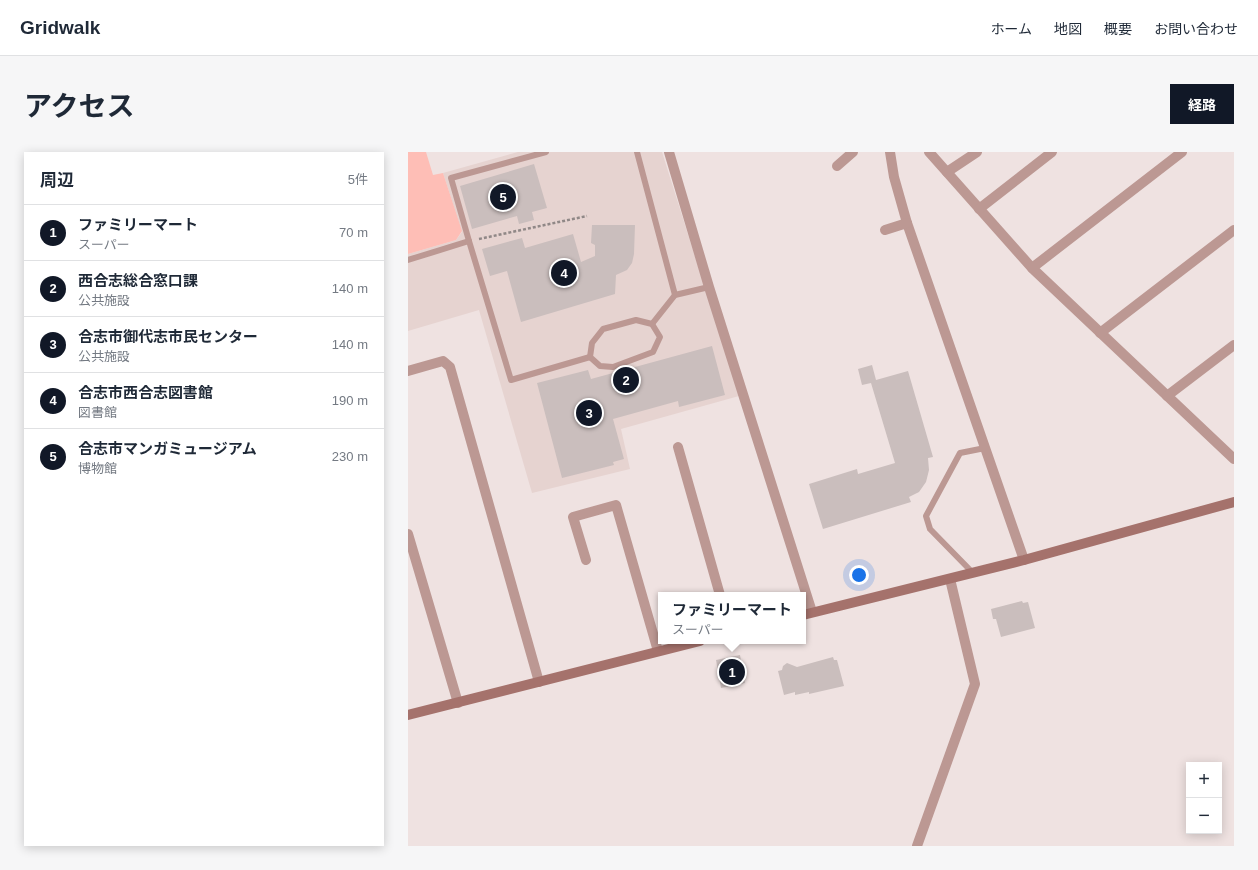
<!DOCTYPE html>
<html lang="ja">
<head>
<meta charset="utf-8">
<style>
	body { margin:0; font-family:Arial,"Noto Sans JP",sans-serif; background:#f6f6f7; color:#1f2937 }
	.controls { position:absolute; right:12px; bottom:12px; display:grid; overflow:hidden; border-radius:0px; box-shadow:0 2px 10px #0003 }
	.controls button { width:36px; height:36px; display:grid; place-items:center; padding:0; border:0; border-bottom:1px solid #e0e1e3; background:#fff; color:#1f2937; font:20px sans-serif }
	.you { position:absolute; left:451px; top:423px; width:14px; height:14px; margin:-10px; border:3px solid #fff; border-radius:50%; background:#1a73e8; box-shadow:0 0 0 6px #1a73e833 }
	.badge { display:grid; place-items:center; width:26px; height:26px; border-radius:50%; background:#111827; color:#fff; font-size:13px; font-weight:700 }
	.pin { position:absolute; translate:-50% -50%; border:2px solid #fff; box-shadow:0 1px 4px #0006 }
	.popup { position:absolute; left:250px; top:440px; width:148px; height:52px; box-sizing:border-box; display:grid; place-content:center; border-radius:0px; background:#fff; filter:drop-shadow(0 1px 3px #0005); font-size:13px; white-space:nowrap; color:#747a83 }
	.popup b { font-size:15px; color:#1f2937 }
	.popup::after { content:''; position:absolute; left:50%; top:100%; margin-left:-8px; border:8px solid transparent; border-top-color:#fff }
	.list { margin:0; padding:0; list-style:none }
	h2 { display:flex; justify-content:space-between; align-items:center; height:52px; margin:0; padding:0 16px; font-size:17px }
	h2 small { font-size:13px; font-weight:400; color:#747a83 }
	.list li { display:grid; grid-template-columns:26px 1fr auto; gap:12px; align-items:center; box-sizing:border-box; height:56px; padding:0 16px; border-top:1px solid #e0e1e3 }
	.list b { display:block; font-size:15px; white-space:nowrap }
	.list p { margin:0; font-size:13px; white-space:nowrap; color:#747a83 }
	.list em { font-size:13px; font-style:normal; color:#747a83 }
	.map { position:relative; flex:none; width:826px; height:694px; overflow:hidden; border-radius:0px }
	header { display:flex; align-items:center; gap:24px; box-sizing:border-box; height:56px; padding:0 20px; background:#fff; border-bottom:1px solid #e0e1e3 }
	header strong { font-size:19px }
	nav { display:flex; gap:22px; margin-inline-start:auto; font-size:14px }
	.intro { display:flex; align-items:center; justify-content:space-between; box-sizing:border-box; height:96px; padding:0 24px }
	h1 { margin:0; font-size:28px }
	.button { padding:10px 18px; border-radius:0px; background:#111827; color:#fff; font-size:14px; font-weight:700 }
	main { display:flex; gap:24px; padding:0 24px }
	aside { flex:1; background:#fff; border-radius:0px; box-shadow:0 2px 10px #0003 }
	.map>svg:first-child { display:block }
	.built { fill:#e6d3d0 }
	.green { fill:#febeb6 }
	.building { fill:#cabebd }
	.lines { fill:none; stroke-linecap:round; stroke-linejoin:round }
	.path { stroke:#908887; stroke-width:2.5; stroke-dasharray:3 2; stroke-linecap:butt }
	.lane { stroke:#bc9893; stroke-width:6 }
	.street { stroke:#bc9893; stroke-width:10 }
	.secondary { stroke:#a5726c; stroke-width:10 }
</style>
</head>
<body>
<header>
<strong>Gridwalk</strong>
<nav><a>ホーム</a><a>地図</a><a>概要</a><a>お問い合わせ</a></nav>
</header>
<div class="intro"><h1>アクセス</h1><a class="button">経路</a></div>
<main>
<aside>
<h2>周辺<small>5件</small></h2>
<ul class="list">
<li><span class="badge">1</span><div><b>ファミリーマート</b><p>スーパー</p></div><em>70 m</em></li>
<li><span class="badge">2</span><div><b>西合志総合窓口課</b><p>公共施設</p></div><em>140 m</em></li>
<li><span class="badge">3</span><div><b>合志市御代志市民センター</b><p>公共施設</p></div><em>140 m</em></li>
<li><span class="badge">4</span><div><b>合志市西合志図書館</b><p>図書館</p></div><em>190 m</em></li>
<li><span class="badge">5</span><div><b>合志市マンガミュージアム</b><p>博物館</p></div><em>230 m</em></li>
</ul>
</aside>
<div class="map">
<svg width="826" height="694" viewBox="0 0 826 694">
	<rect width="100%" height="100%" fill="#efe2e1"/>
	<!-- built -->
	<polygon class="built" points="110,0 254,0 331,244 213,277 222,317 124,341 71,158 0,179 0,102 48,88 54,80 35,21"/>
	<!-- green -->
	<polygon class="green" points="0,0 18,0 25,23 35,21 54,79 48,88 0,102"/>
	<!-- building -->
	<g class="building">
		<polygon points="126,12 139,56 124,60 126,68 111,72 109,64 64,77 52,34"/>
		<polygon points="184,73 227,73 226,102 224,111 219,118 208,123 207,142 113,170 99,119 82,124 74,97 114,86 117,96 165,82 173,110 187,104 187,93 183,91"/>
		<polygon points="304,194 317,243 271,255 270,249 205,267 216,307 205,310 206,313 154,326 129,231 180,218 183,227"/>
		<polygon points="464,213 468,228 500,219 525,305 520,306 521,318 518,330 511,340 501,345 503,350 415,377 401,332 449,317 450,322 487,311 463,231 454,233 450,217"/>
		<polygon points="614,449 615,451 620,450 627,476 593,485 588,467 585,467 583,457"/>
		<polygon points="332,503 337,531 313,536 308,508"/>
		<polygon points="425,505 426,508 429,508 436,534 401,542 401,540 387,543 387,540 376,543 370,519 374,518 375,514 379,511 389,515"/>
	</g>
	<g class="lines">
		<!-- path -->
		<polyline class="path" points="71,87 179,64"/>
		<!-- lane -->
		<g class="lane">
			<polyline points="229,0 267,143"/>
			<polyline points="61,89 43,26 138,0"/>
			<polyline points="0,108 61,89 103,228 182,205"/>
			<polygon points="228,168 244,172 252,185 245,200 205,215 192,214 182,205 184,191 195,177"/>
			<polyline points="244,172 267,143 301,135"/>
			<polyline points="565,421 522,377 518,364 552,301 577,296"/>
		</g>
		<!-- street -->
		<g class="street">
			<polyline points="261,0 301,135 404,460"/>
			<polyline points="482,0 486,25 499,71 616,408"/>
			<polyline points="521,0 624,116 826,307"/>
			<polyline points="429,14 445,0"/>
			<polyline points="539,20 569,0"/>
			<polyline points="571,57 644,0"/>
			<polyline points="477,78 499,71"/>
			<polyline points="624,116 774,0"/>
			<polyline points="692,181 826,78"/>
			<polyline points="0,219 35,209 42,215 131,530"/>
			<polyline points="759,244 826,193"/>
			<polyline points="270,295 312,443"/>
			<polyline points="0,382 50,551"/>
			<polyline points="178,408 165,365 208,353 250,499"/>
			<polyline points="509,694 567,532 542,427"/>
		</g>
		<!-- secondary -->
		<g class="secondary">
			<polyline points="395,463 616,408 826,350"/>
			<polyline points="0,563 292,489"/>
		</g>
	</g>
</svg>
<div class="controls">
<button>+</button>
<button>−</button>
</div>
<div class="you"></div>
<div class="pin badge" style="left:324px;top:520px">1</div>
<div class="popup"><b>ファミリーマート</b>スーパー</div>
<div class="pin badge" style="left:218px;top:228px">2</div>
<div class="pin badge" style="left:181px;top:261px">3</div>
<div class="pin badge" style="left:156px;top:121px">4</div>
<div class="pin badge" style="left:95px;top:45px">5</div>
</div>
</main>
</body>
</html>
